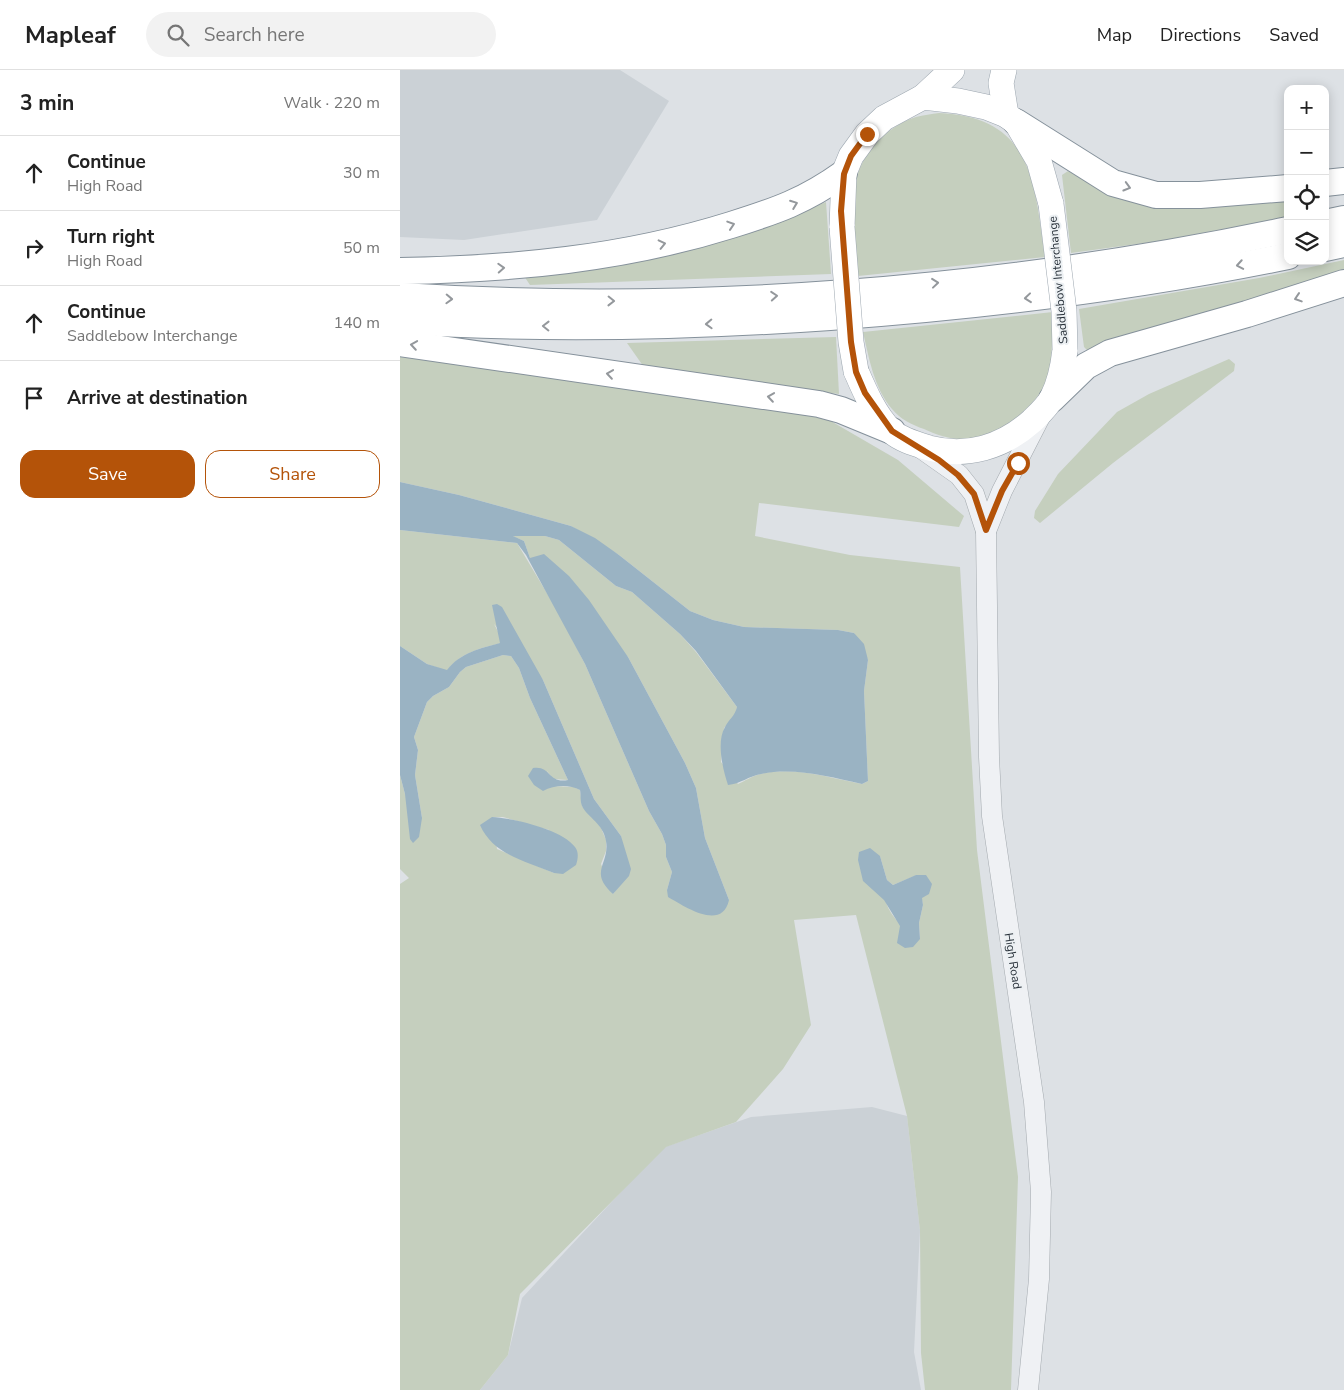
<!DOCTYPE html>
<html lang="en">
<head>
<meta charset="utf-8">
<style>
	body { margin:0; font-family:"Nunito Sans",sans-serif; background:#f2f2f2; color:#222 }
	.controls { position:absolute; right:15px; top:15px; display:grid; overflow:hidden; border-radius:10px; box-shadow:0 2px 12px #0003 }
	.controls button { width:45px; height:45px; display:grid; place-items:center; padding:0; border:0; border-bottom:1px solid #e0e0e0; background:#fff; color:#222; font:25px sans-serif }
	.stop { position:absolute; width:15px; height:15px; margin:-11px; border:4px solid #b45309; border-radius:50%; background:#fff }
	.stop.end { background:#b45309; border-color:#fff; box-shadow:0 1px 5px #0008 }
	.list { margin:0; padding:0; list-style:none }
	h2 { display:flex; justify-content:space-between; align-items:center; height:65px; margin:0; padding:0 20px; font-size:21px }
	h2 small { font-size:16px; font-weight:400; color:#767676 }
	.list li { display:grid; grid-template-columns:32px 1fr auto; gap:15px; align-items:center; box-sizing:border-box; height:75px; padding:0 20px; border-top:1px solid #e0e0e0 }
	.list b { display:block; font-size:19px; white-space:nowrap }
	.list p { margin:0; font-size:16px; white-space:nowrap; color:#767676 }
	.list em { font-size:16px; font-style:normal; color:#767676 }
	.actions { display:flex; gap:10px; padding:15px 20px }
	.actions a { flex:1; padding:11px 0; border:1px solid #b45309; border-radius:15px; text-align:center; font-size:18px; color:#b45309 }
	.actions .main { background:#b45309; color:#fff }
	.icon { flex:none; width:28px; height:28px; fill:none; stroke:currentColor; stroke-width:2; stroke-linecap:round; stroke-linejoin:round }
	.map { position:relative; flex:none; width:944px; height:1320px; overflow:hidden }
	header { display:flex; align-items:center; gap:30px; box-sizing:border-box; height:70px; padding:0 25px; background:#fff; border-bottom:1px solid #e0e0e0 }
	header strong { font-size:24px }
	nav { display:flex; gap:28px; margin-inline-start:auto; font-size:18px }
	.search { width:350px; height:45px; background:#f2f2f2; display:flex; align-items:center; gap:12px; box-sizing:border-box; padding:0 18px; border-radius:28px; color:#767676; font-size:19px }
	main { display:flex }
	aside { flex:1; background:#fff }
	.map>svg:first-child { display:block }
	.built { fill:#cbd1d6 }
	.green { fill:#c5cfbe; fill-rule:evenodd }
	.water { fill:#9ab3c3 }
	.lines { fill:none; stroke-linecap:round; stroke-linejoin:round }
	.tertiary-casing { stroke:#a3a9ae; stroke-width:21 }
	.primary-casing { stroke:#9da7b0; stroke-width:26 }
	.trunk-casing { stroke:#85919b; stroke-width:28 }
	.tertiary { stroke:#eff1f4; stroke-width:20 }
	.primary { stroke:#fff; stroke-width:25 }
	.trunk { stroke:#fff; stroke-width:26 }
	.primary-bridge-casing { stroke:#9da7b0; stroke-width:26; stroke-linecap:butt }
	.primary-bridge { stroke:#fff; stroke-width:25 }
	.oneway { stroke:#94989c }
	.route { stroke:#b45309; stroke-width:6 }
	.labels { text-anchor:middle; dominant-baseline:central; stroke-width:4; stroke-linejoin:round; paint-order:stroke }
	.street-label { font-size:12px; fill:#28313a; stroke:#ecf0f3 }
</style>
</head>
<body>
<header>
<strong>Mapleaf</strong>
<div class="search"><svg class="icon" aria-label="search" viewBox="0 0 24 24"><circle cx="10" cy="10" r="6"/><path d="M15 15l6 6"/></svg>Search here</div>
<nav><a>Map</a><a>Directions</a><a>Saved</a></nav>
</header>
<main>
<aside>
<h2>3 min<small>Walk · 220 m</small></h2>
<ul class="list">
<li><svg class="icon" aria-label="ahead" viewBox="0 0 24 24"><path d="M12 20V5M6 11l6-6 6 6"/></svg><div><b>Continue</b><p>High Road</p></div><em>30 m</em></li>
<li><svg class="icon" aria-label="right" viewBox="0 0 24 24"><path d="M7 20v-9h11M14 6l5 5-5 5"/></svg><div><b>Turn right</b><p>High Road</p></div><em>50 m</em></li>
<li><svg class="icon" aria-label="ahead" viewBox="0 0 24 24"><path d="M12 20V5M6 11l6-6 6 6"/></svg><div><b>Continue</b><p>Saddlebow Interchange</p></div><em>140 m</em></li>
<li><svg class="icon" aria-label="arrive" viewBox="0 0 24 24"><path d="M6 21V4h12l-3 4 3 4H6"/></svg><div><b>Arrive at destination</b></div></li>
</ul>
<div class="actions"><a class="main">Save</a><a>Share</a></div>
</aside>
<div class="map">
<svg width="944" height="1320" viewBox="0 0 944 1320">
	<rect width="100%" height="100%" fill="#dde1e5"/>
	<!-- built -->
	<g class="built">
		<polygon points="0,0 220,0 269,31 197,150 64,170 0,167"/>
		<polygon points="472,1037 507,1046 520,1161 514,1282 521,1320 80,1320 108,1285 122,1228 262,1078 351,1047"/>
	</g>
	<!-- green -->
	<g class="green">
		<path d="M 539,43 C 633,47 634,112 645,187 L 458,206 C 456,178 451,150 454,122 C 456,89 485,56 516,47 C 523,45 532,44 539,43 Z"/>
		<polygon points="668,101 705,122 888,129 888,147 759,171 671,183 662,105"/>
		<path d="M 426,132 L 431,204 L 130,215 L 124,206 C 236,199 323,175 426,132 Z"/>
		<polygon points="944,190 944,200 687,280 684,277 679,239 859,208"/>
		<path d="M 653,242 C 652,259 653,293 648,307 C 638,335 605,362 575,368 C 558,372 539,366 524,359 C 512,355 500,349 492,339 C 474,318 469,288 463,262 Z"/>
		<polygon points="436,267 439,324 246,300 227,273"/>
		<path d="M 0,287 L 417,343 L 498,390 L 564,446 L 559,457 L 359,433 L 355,466 L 450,485 L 560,497 L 577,780 L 618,1107 L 611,1320 L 525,1320 L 521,1283 L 520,1161 L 507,1046 L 456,845 L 394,850 L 411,955 L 383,999 L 336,1052 L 266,1077 L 120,1224 L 108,1285 L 80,1320 L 0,1320 L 0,814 L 9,808 L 0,799 L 0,705 L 5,724 L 22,748 L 15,705 L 18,680 L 14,667 L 27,632 L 33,626 L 49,617 L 60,602 L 66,597 L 103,585 L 111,586 L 119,598 L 130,628 L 168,710 L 153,709 L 147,701 L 152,716 L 174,717 L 180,720 L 182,736 L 199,753 L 206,770 L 206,781 L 201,794 L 213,824 L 224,810 L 221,766 L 194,729 L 143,610 L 94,554 L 101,567 L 101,573 C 81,578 59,583 47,601 L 27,594 L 0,576 L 0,460 L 117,473 L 157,540 L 185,594 L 249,741 L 262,764 L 266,775 L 266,787 L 272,802 L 267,820 L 329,830 L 305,768 L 296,718 L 285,693 L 228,587 L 130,488 L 124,471 L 112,466 L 145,466 L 159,470 L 216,516 L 232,522 L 280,564 L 296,582 L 337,637 L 336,644 L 324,658 L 321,692 L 338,714 C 345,711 352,706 360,704 C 393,696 430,708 462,714 L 468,711 L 464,621 L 468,590 L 454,563 L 438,560 L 344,557 L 313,550 L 290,541 L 219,485 L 171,456 L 59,425 L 0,412 ZM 92,747 L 103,747 L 149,760 L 154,803 L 97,779 ZM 480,786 L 487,810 L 493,815 L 517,805 L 523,835 L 519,853 L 520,869 C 481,843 484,830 480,786 Z"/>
		<polygon points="829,289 835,294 834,301 713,393 640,453 634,448 635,441 658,404 717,342 749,324"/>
	</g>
	<!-- water -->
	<g class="water">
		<path d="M 0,412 L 59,425 L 171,456 L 195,468 L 219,485 L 290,541 L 313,550 L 344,557 L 438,560 L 454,563 L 464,574 L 468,590 L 464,621 L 468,711 L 462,714 C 429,707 395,697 361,704 C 349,706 340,714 328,715 C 323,700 316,672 325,657 C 329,649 335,646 337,637 L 296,581 L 280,564 L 232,522 L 216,516 L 159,470 L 145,466 L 113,466 L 124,471 L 130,488 L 144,484 L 169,506 L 189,530 L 228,587 L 285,693 L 296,718 L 305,768 L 329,830 C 322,862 284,836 268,827 L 267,820 L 272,802 L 266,787 L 266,775 L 262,764 L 249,741 L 185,594 L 126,485 L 117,473 L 0,460 Z"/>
		<path d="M 97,534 L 102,537 L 143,610 L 194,729 L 221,766 L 231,799 L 229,806 L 213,824 C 188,802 210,794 206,771 C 203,753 188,748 182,736 C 180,731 181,724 180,720 C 169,714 154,715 143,721 L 134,715 L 128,706 L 133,698 C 151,695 148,714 168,710 L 130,628 L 119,598 L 111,586 L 103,585 L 66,597 L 60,602 L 49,617 L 33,626 L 27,632 L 14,667 L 18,680 L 15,705 L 22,748 L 19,767 L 13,773 L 10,769 L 5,724 L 0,705 L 0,576 L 27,594 L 47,600 C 60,583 81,578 100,573 L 92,535 Z"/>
		<path d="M 92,747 C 112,748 162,759 175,777 C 179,782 178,789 176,795 L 163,804 L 154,803 C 126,791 93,785 80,755 Z"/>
		<polygon points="470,778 480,786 487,810 493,815 516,805 526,805 532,814 529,824 522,828 523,835 519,853 520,869 513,877 505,878 497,873 500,856 484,830 463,811 458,790 459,782"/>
	</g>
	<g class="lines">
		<!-- tertiary casing -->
		<g class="tertiary-casing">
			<g id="tertiary">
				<polyline points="522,379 559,405 574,424 586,461 589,687 592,746 634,1032 641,1122 639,1209 628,1320"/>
				<polyline points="586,461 602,421 641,345"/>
			</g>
		</g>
		<!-- primary casing -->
		<g class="primary-casing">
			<g id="primary">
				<polyline points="604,0 601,13 606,45"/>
				<polyline points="523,27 552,0"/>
				<polyline points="442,157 444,103 451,86 467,64 484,48 523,27 558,31 586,37 606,45 616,52 639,91 651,134"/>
				<path d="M 456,301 C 465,322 475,345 491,361 C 501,370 516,374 529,378 C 567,388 603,377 632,351 C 639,344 647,337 652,328 C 660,313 663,297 665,280"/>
			</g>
		</g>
		<!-- trunk casing -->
		<g class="trunk-casing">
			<g id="trunk">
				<polyline points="616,52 713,113 756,125 800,125 888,118"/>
				<polyline points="925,113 944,111"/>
				<polyline points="925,153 944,149"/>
				<polyline points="925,178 944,174"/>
				<path d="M 0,201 C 112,199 223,189 331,155 C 376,141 405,131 444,103"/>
				<path d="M 0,226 C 294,245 599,221 888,160"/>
				<path d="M 0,251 C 143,260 287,257 430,247 C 584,236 737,217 888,186"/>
				<polyline points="0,273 419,334 441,340 492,361"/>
				<polyline points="652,329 686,296 710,283 847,244 944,213"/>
			</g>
		</g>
		<!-- tertiary -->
		<use href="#tertiary" class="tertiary"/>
		<!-- primary -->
		<use href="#primary" class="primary"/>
		<!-- trunk -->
		<use href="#trunk" class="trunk"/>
		<!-- primary-bridge casing -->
		<g class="primary-bridge-casing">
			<g id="primary-bridge">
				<polyline points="651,134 664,241 665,280"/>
				<polyline points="442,157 451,272 456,301"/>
			</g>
		</g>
		<!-- primary-bridge -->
		<use href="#primary-bridge" class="primary-bridge"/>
	</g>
	<!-- one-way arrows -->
	<defs><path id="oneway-chevron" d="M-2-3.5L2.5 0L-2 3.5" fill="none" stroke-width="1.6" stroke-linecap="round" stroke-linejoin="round" transform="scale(1.25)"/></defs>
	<g class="oneway">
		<use href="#oneway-chevron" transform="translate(727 117) rotate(16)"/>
		<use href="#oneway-chevron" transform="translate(394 134) rotate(-21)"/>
		<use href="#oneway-chevron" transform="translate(331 155) rotate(-18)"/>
		<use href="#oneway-chevron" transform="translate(262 174) rotate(-13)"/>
		<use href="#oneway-chevron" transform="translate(840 195) rotate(170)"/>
		<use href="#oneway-chevron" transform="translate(101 198) rotate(-3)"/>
		<use href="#oneway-chevron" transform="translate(535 213) rotate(-6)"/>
		<use href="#oneway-chevron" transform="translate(374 226) rotate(-4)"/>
		<use href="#oneway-chevron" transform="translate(628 228) rotate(174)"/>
		<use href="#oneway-chevron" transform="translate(898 228) rotate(162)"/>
		<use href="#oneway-chevron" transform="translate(49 229) rotate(2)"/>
		<use href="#oneway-chevron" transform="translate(211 231) rotate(1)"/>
		<use href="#oneway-chevron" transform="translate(309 254) rotate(178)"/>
		<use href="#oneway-chevron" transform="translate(146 256) rotate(-179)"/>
		<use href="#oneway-chevron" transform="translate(14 275) rotate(-171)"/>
		<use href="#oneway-chevron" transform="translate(210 304) rotate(-172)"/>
		<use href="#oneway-chevron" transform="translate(371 327) rotate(-172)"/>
	</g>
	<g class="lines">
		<!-- route -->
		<polyline class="route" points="467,64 451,86 444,104 441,141 451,272 456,302 465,323 492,361 539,390 558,405 574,424 586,460 602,421 618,393"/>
	</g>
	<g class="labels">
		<!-- street labels -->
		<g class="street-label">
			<text transform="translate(658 210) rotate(-95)">Saddlebow Interchange</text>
			<text transform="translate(613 891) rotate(81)">High Road</text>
		</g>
	</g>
</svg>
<div class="controls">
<button>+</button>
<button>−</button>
<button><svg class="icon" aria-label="locate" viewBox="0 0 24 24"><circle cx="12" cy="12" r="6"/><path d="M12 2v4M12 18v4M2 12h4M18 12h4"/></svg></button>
<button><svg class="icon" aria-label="layers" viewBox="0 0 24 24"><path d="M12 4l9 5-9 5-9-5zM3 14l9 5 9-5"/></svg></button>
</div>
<div class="stop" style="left:618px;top:393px"></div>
<div class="stop end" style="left:467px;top:64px"></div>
</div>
</main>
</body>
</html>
